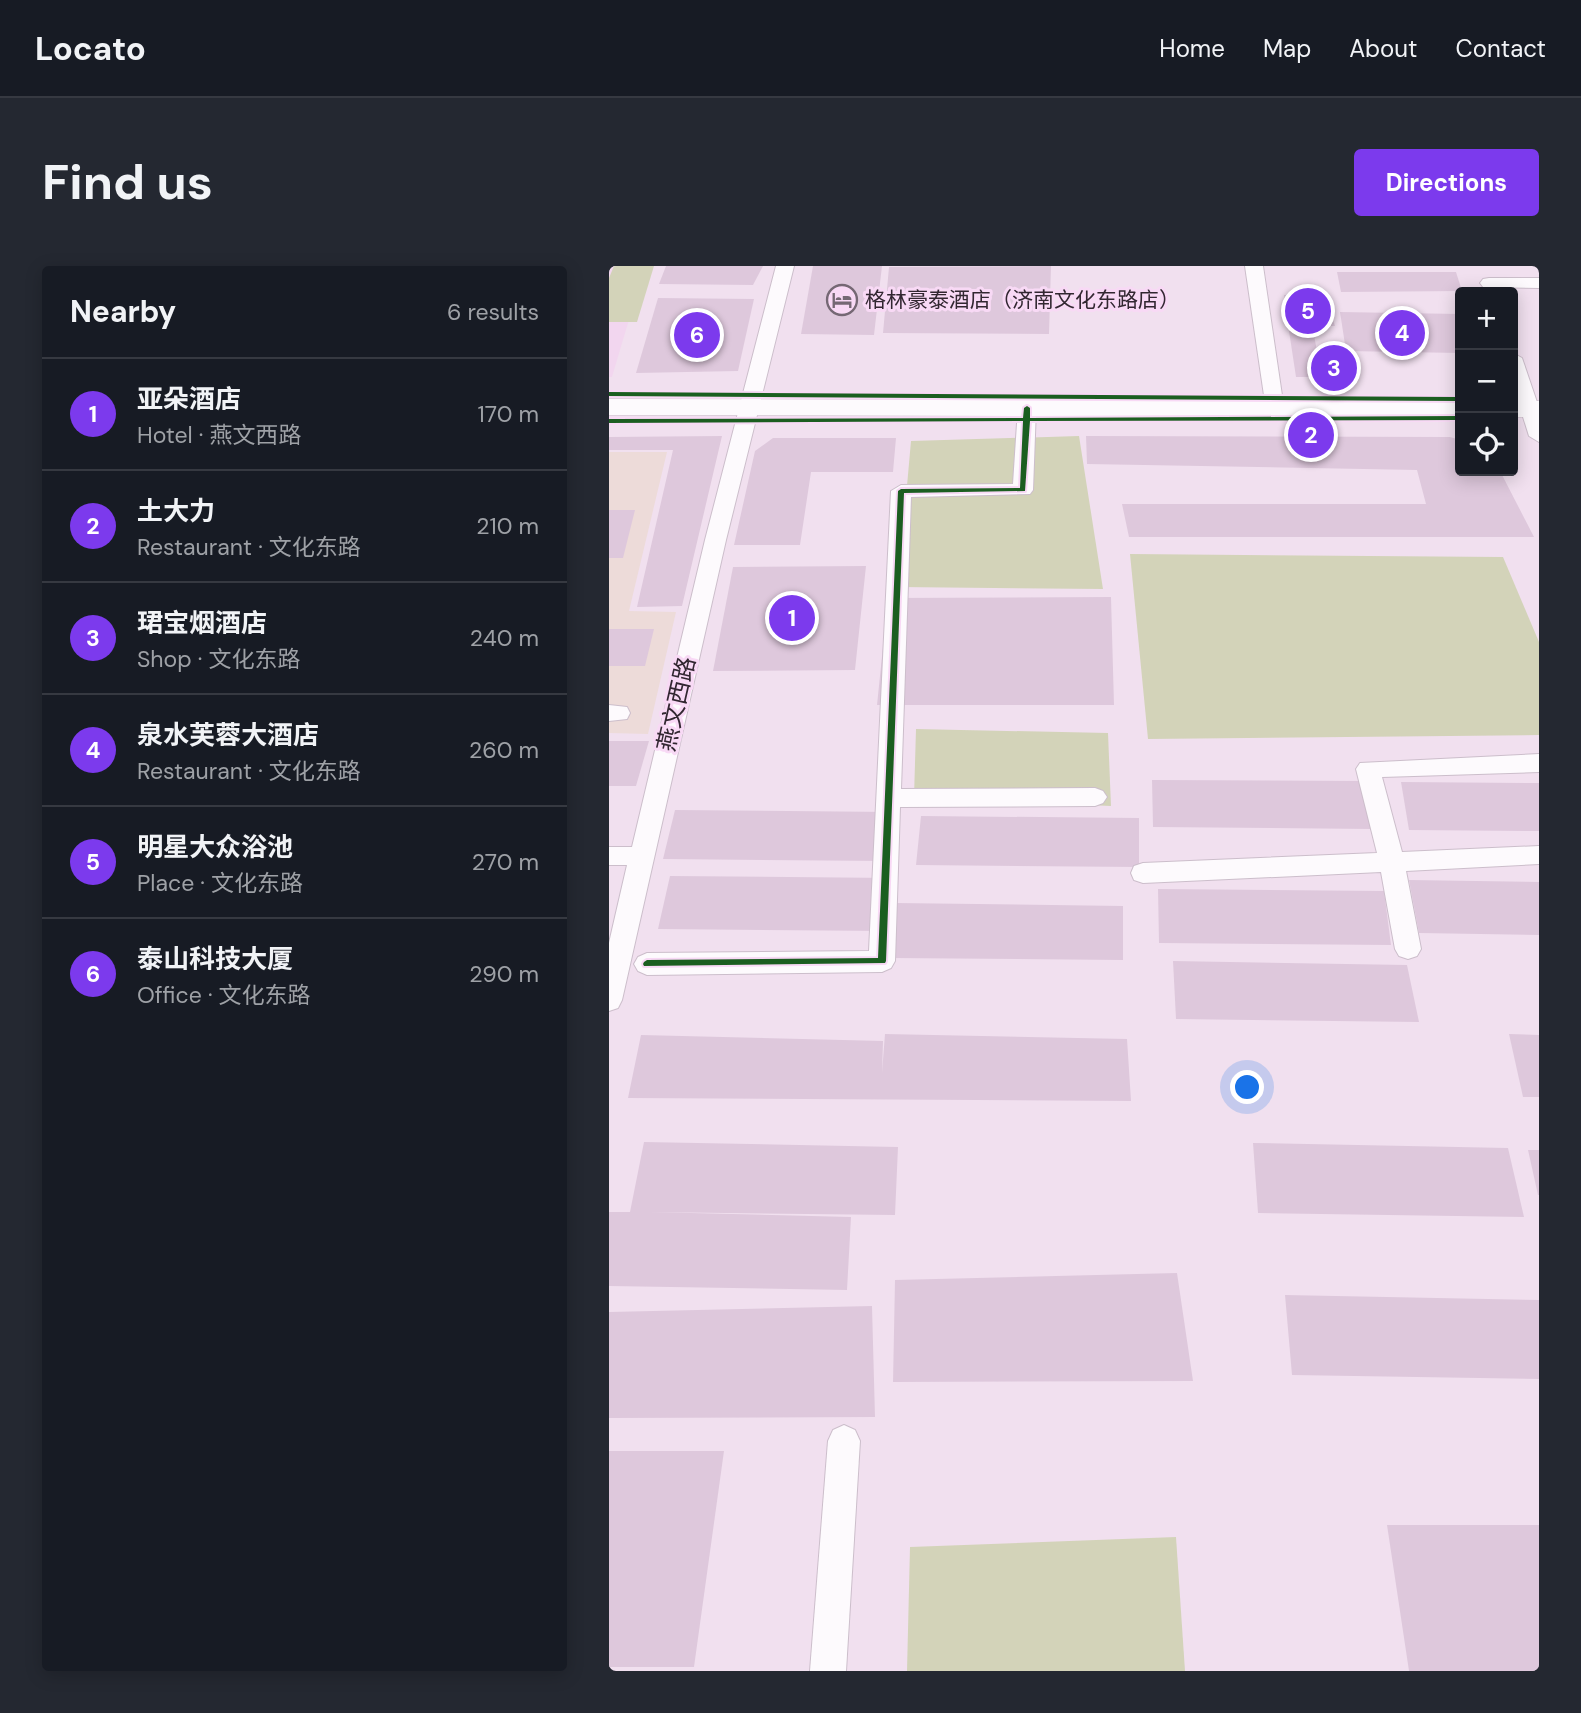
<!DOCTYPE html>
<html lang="en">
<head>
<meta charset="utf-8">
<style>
	body { margin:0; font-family:"DM Sans","Noto Sans SC",sans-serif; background:#242831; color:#f1f3f6 }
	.controls { position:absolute; right:21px; top:21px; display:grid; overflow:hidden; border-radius:7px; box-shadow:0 4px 18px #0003 }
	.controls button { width:63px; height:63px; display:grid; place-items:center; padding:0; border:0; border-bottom:2px solid #363941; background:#171b24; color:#f1f3f6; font:35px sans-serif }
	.you { position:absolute; left:639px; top:822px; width:24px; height:24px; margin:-18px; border:5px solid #fff; border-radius:50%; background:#1a73e8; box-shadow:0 0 0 10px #1a73e833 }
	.badge { display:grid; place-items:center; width:46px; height:46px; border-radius:50%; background:#7c3aed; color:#fff; font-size:23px; font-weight:700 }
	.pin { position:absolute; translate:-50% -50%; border:4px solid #fff; box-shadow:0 2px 7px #0006 }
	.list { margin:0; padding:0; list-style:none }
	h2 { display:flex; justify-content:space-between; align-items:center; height:91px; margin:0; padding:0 28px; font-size:30px }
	h2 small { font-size:23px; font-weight:400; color:#9ea1a6 }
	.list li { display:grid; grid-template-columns:46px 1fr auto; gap:21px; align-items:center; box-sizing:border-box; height:112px; padding:0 28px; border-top:2px solid #363941 }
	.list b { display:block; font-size:26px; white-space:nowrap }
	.list p { margin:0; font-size:23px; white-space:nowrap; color:#9ea1a6 }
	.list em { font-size:23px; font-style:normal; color:#9ea1a6 }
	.icon { flex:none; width:38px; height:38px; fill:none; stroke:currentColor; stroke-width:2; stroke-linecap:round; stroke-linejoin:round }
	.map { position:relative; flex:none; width:930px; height:1405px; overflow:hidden; border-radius:7px }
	header { display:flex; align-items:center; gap:42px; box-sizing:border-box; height:98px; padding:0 35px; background:#171b24; border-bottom:2px solid #363941 }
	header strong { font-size:33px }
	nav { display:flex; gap:38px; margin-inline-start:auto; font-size:24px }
	.intro { display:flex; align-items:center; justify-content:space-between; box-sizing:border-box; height:168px; padding:0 42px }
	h1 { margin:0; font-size:49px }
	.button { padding:18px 32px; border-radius:7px; background:#7c3aed; color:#fff; font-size:24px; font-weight:700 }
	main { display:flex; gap:42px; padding:0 42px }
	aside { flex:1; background:#171b24; border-radius:7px; box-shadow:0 4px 18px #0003 }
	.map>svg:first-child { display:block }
	.commercial { fill:#eddbd9 }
	.built { fill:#f2d6ef }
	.green { fill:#d3d3b9 }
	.building { fill:#dec8dc }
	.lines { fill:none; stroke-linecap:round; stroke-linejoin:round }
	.street-casing { stroke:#ccbecb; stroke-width:2 }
	.secondary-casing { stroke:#ccbecb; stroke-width:1 }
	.street { fill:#fdfafd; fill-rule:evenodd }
	.secondary { fill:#fdfafd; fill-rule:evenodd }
	.cycleway-casing { stroke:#f8d9f5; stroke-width:4 }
	.cycleway { fill:#1b5e20; fill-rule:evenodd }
	.labels { text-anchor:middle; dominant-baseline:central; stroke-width:6; stroke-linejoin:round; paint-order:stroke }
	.far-poi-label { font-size:21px; fill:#322731; stroke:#f8d9f5; text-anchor:start }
	.street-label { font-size:24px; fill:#322731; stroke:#f8d9f5 }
</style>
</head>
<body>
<header>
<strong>Locato</strong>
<nav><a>Home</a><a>Map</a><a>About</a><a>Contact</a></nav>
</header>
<div class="intro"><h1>Find us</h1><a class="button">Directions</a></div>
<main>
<aside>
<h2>Nearby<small>6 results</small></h2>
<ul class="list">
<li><span class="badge">1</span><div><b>亚朵酒店</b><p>Hotel · 燕文西路</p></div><em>170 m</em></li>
<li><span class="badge">2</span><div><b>土大力</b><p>Restaurant · 文化东路</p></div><em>210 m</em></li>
<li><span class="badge">3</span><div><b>珺宝烟酒店</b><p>Shop · 文化东路</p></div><em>240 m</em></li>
<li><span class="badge">4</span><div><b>泉水芙蓉大酒店</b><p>Restaurant · 文化东路</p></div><em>260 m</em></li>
<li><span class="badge">5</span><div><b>明星大众浴池</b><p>Place · 文化东路</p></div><em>270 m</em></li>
<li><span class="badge">6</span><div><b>泰山科技大厦</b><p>Office · 文化东路</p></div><em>290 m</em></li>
</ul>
</aside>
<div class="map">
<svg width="930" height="1405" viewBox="0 0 930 1405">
	<rect width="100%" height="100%" fill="#f1e0ef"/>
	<!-- commercial -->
	<polygon class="commercial" points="0,186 58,186 20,345 67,346 39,468 0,467"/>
	<!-- built -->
	<polygon class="built" points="0,0 36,0 3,111 0,111"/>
	<!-- green -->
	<g class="green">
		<polygon points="5,0 45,0 28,56 0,56 0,12"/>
		<polygon points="470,170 494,323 289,321 302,175"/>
		<polygon points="521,288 894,291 930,376 930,469 539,473"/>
		<polygon points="307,463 499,467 502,540 305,531"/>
		<polygon points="567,1271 576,1405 298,1405 301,1281"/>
	</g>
	<!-- building -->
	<g class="building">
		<polygon points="57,0 154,0 144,19 50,18"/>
		<polygon points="204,0 273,0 265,69 192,68"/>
		<polygon points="442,0 440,68 274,67 280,1"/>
		<polygon points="728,6 847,6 853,25 732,26"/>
		<polygon points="675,29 716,29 726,60 680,60"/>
		<polygon points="49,32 145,33 129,105 27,107"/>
		<polygon points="731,46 851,48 851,87 737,85"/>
		<polygon points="704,64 713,111 687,111 680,65"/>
		<polygon points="712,93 734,93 738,112 717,111"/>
		<polygon points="113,170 73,340 28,341 64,184 0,184 0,171"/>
		<polygon points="477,170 841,171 851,174 851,205 891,205 925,271 520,271 513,238 817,238 808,204 478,198"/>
		<polygon points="164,172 287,172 284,206 202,206 191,279 125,279 146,185"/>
		<polygon points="0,244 26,244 14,292 0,292"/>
		<polygon points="257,300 246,404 104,405 124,301"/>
		<polygon points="502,331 505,439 268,439 279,332"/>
		<polygon points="0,363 45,363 36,400 0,400"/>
		<polygon points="0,475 40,475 27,520 0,520"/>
		<polygon points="543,514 756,515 763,563 544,561"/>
		<polygon points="792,516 930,517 930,565 800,564"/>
		<polygon points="66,544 282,546 277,595 54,593"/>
		<polygon points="312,550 530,552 530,601 307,599"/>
		<polygon points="61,610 285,612 279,665 49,663"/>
		<polygon points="800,614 930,616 930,669 810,667"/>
		<polygon points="549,623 775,625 782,679 550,677"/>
		<polygon points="286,637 514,640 514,694 281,692"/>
		<polygon points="564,695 798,699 810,756 567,753"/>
		<polygon points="276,768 518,773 522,835 19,832 32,769 274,775 273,807"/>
		<polygon points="900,768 930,769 930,831 914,831"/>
		<polygon points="35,876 289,881 286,949 40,946 242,951 238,1024 0,1020 0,946 21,946"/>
		<polygon points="644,877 899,882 915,951 649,947"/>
		<polygon points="919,884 930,884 930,929 929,929"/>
		<polygon points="568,1007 584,1115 284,1116 286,1014"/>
		<polygon points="676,1029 930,1034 930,1113 683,1109"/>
		<polygon points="263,1040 266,1151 0,1152 0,1046"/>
		<polygon points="0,1185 115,1185 85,1401 0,1401"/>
		<polygon points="778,1259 930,1259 930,1405 800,1405"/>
	</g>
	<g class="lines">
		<!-- street casing -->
		<g class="street-casing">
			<g id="street">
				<polygon points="167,0 185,0 117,274 13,734 9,742 0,745 0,677 18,599 0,599 0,581 23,581 96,274"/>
				<polygon points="636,0 654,0 675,143 666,149 657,143"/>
				<polygon points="880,12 930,12 930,22 874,21 871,17 874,13"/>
				<polygon points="904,87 913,92 930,142 930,176 920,170 904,119"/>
				<polygon points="418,136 427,142 424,224 421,228 302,231 292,523 486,522 494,525 498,531 494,537 486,540 291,541 286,695 282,702 273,706 38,709 29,705 25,698 29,691 38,687 260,685 282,225 292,219 404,218 409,142"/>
				<polygon points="0,439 18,441 21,447 18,453 0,455"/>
				<polygon points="930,488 930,506 773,511 793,586 930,580 930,598 797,605 812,683 808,690 799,693 790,690 786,683 772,606 534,617 525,614 522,607 525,600 534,597 768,587 747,503 751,497"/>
				<polygon points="235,1159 246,1164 251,1175 237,1405 201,1405 219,1175 224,1164"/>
			</g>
		</g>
		<!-- secondary casing -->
		<g class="secondary-casing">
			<g id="secondary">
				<polygon points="0,133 851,135 851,151 0,149"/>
				<rect x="904" y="135" width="26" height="16"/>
			</g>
		</g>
		<!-- street -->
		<use href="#street" class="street"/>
		<!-- secondary -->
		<use href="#secondary" class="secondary"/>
		<!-- cycleway casing -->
		<g class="cycleway-casing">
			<g id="cycleway">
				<polygon points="0,126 851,131 851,135 0,130"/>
				<polygon points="418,140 421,142 421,152 851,150 851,154 421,155 416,225 295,227 277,695 276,697 35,700 34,698 35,696 38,694 269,692 289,225 292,223 411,222 414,155 0,157 0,153 414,152 415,142"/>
			</g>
		</g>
		<!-- cycleway -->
		<use href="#cycleway" class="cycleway"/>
	</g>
	<!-- icons -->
	<defs>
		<g id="hotel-ring" transform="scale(1.575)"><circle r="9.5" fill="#f8d9f5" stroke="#756874" stroke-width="1.5"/><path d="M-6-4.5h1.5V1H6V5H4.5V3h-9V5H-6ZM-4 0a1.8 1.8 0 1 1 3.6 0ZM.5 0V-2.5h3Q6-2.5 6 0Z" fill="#756874"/></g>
	</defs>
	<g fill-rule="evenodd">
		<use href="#hotel-ring" x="233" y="34"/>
	</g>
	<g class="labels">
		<!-- far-poi labels -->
		<g class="far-poi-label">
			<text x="256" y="34">格林豪泰酒店（济南文化东路店）</text>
		</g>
		<!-- street labels -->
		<g class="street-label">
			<text transform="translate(67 438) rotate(-77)">燕文西路</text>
		</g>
	</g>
</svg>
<div class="controls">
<button>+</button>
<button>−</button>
<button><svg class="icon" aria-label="locate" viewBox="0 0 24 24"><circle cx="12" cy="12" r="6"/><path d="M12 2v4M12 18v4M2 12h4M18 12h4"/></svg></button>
</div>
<div class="you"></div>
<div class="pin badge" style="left:183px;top:352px">1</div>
<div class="pin badge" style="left:702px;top:169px">2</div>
<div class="pin badge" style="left:725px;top:102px">3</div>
<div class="pin badge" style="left:793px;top:67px">4</div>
<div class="pin badge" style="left:699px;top:45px">5</div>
<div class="pin badge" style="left:88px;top:69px">6</div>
</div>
</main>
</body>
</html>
